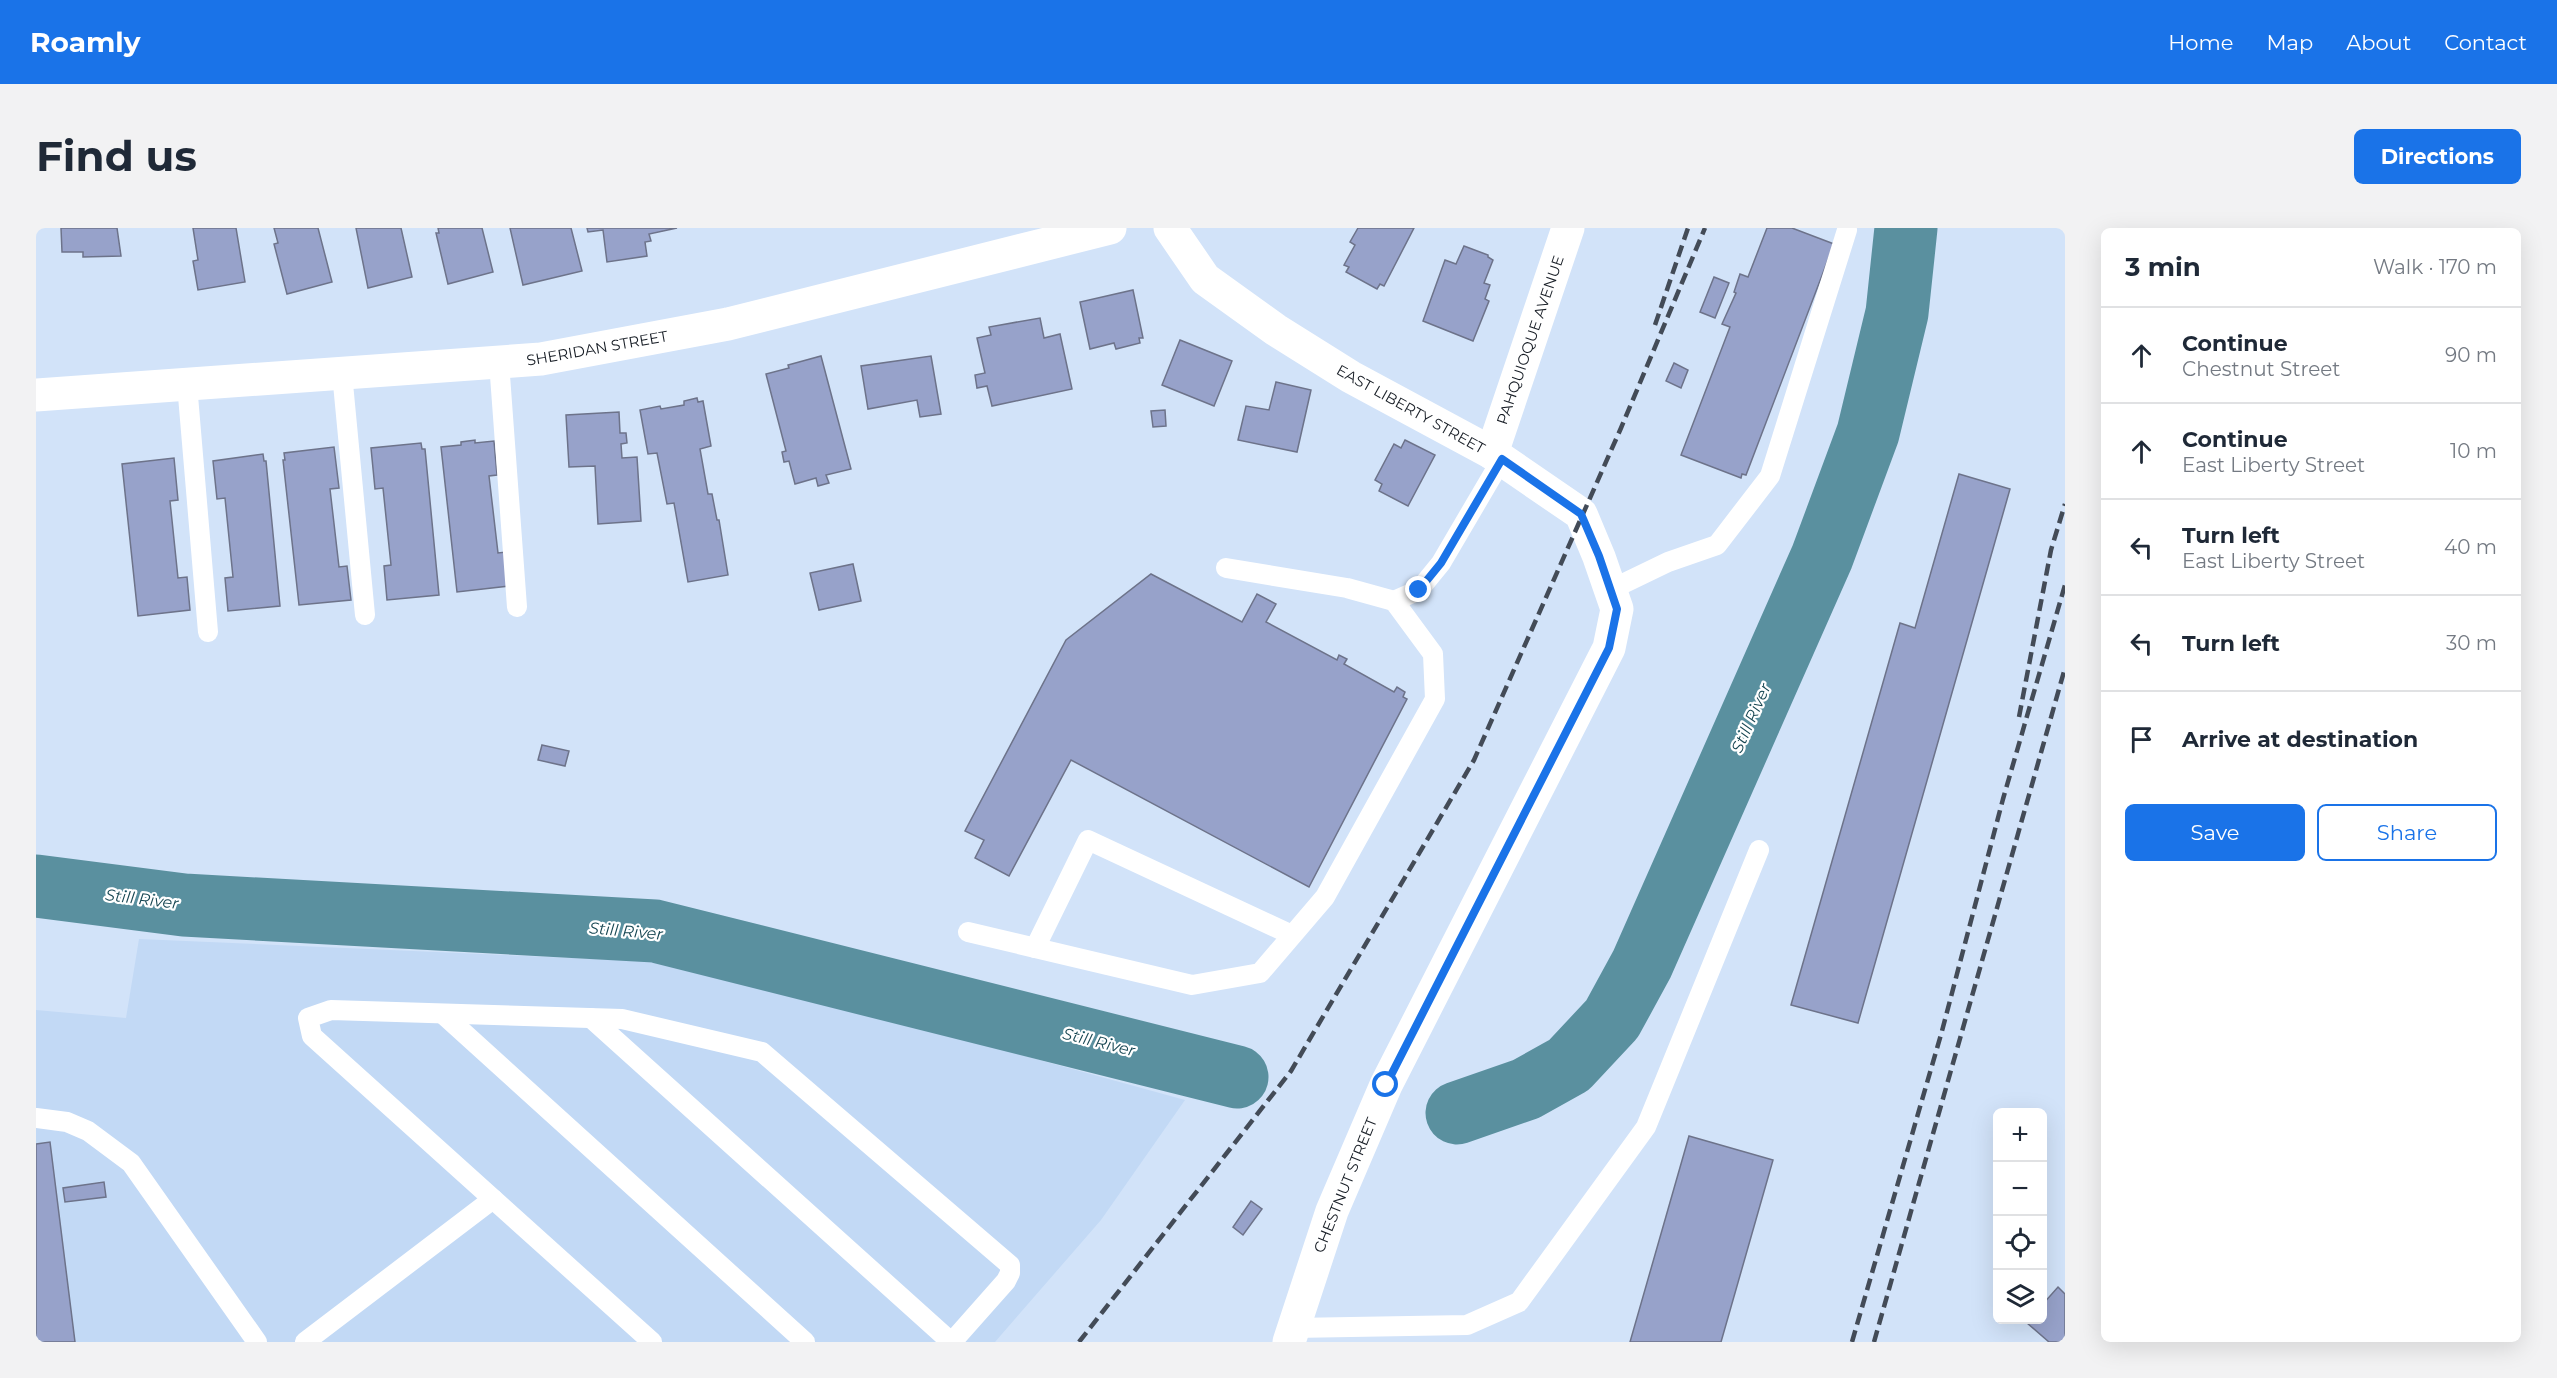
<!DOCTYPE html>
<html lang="en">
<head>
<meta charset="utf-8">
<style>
	body { margin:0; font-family:Montserrat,sans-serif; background:#f2f2f3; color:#1f2937 }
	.controls { position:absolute; right:18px; bottom:18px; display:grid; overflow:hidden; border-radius:9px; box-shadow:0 6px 24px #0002 }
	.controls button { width:54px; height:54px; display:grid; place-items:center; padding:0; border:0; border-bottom:2px solid #e0e1e3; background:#fff; color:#1f2937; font:30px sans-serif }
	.stop { position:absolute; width:18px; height:18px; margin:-14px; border:4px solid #1a73e8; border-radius:50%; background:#fff }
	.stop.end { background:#1a73e8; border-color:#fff; box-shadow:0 2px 6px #0008 }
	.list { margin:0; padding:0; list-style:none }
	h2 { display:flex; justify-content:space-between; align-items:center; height:78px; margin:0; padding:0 24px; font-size:26px }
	h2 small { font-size:20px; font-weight:400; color:#747a83 }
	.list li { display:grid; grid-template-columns:39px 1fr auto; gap:18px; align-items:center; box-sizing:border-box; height:96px; padding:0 24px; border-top:2px solid #e0e1e3 }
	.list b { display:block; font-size:22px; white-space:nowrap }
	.list p { margin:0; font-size:20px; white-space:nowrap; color:#747a83 }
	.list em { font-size:20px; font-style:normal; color:#747a83 }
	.actions { display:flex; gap:12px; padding:18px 24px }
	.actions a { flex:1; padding:14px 0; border:2px solid #1a73e8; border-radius:9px; text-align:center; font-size:21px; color:#1a73e8 }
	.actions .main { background:#1a73e8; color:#fff }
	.icon { flex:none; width:33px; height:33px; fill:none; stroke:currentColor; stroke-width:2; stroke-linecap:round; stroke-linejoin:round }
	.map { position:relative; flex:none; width:2029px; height:1114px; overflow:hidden; border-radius:9px }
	header { display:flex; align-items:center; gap:36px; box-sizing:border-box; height:84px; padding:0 30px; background:#1a73e8; color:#fff }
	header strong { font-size:28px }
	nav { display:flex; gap:33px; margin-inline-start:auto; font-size:21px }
	.intro { display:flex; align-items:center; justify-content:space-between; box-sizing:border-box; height:144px; padding:0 36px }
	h1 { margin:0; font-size:42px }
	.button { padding:15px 27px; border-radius:9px; background:#1a73e8; color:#fff; font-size:21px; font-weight:700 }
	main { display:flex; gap:36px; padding:0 36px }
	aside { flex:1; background:#fff; border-radius:9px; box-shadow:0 6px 24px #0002 }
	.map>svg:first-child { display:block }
	.built { fill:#c2d9f5 }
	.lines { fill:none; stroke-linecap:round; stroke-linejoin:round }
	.river { stroke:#5a909f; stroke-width:63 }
	.building { fill:#97a2ca; stroke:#6d738a; stroke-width:1.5 }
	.service { stroke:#fff; stroke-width:20 }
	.minor { stroke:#fff; stroke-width:33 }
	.rail { stroke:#434b57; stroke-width:4.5; stroke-dasharray:12 6; stroke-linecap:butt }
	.route { stroke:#1a73e8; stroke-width:8 }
	.labels { text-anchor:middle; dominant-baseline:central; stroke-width:4.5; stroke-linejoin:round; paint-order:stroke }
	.street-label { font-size:15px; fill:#161c24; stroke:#fff }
	.water-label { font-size:16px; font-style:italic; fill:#164652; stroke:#fff }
</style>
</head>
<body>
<header>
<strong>Roamly</strong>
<nav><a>Home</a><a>Map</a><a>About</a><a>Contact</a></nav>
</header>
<div class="intro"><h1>Find us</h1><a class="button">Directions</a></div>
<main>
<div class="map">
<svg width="2029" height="1114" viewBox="0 0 2029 1114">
	<rect width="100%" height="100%" fill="#d2e3f9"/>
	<!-- built -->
	<polygon class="built" points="103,711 652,735 1149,872 1065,992 959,1114 0,1114 0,782 90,790"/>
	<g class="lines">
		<!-- river -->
		<g class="river">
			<polyline points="0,658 148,677 619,703 1201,849"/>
			<polyline points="1421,885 1490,861 1533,837 1576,791 1606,736 1786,329 1832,205 1861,85 1870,0"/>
		</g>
	</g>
	<!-- building -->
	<g class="building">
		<polygon points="25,0 81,0 85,28 47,29 47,24 26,24"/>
		<polygon points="157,0 200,0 209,54 162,62 157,33 162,32"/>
		<polygon points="238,0 282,0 296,54 251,66 238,16 242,15"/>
		<polygon points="320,0 365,0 376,49 332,60"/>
		<polygon points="402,0 446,0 457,44 412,56 400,5 403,5"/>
		<polygon points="474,0 535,0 546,43 487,57"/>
		<polygon points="551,0 641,0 613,6 615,13 609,14 611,28 571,34 567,2 552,4"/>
		<polygon points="1322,0 1378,0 1348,58 1344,56 1341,61 1310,44 1313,39 1308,37 1319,17 1314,14"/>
		<polygon points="1731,0 1756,0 1798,16 1710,247 1706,246 1705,250 1645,227 1694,99 1686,96 1700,65 1698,64 1704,46 1712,49"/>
		<polygon points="1428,18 1452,27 1452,29 1457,32 1448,55 1454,57 1449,71 1453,73 1437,113 1387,93 1409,32 1420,36"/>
		<polygon points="1678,49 1693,55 1679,90 1664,84"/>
		<polygon points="1097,62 1107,110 1103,110 1104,115 1080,121 1078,115 1054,121 1044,74"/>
		<polygon points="1004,90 1008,110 1024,106 1036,161 956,178 951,158 941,160 939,147 949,145 941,110 955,107 953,99"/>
		<polygon points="1144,112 1196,133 1178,178 1126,157"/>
		<polygon points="785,128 815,241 790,247 793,255 782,258 780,250 759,256 753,233 748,234 746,224 750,223 730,146 753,140 752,137"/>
		<polygon points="895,128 905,186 884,189 881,172 832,181 825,138"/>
		<polygon points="1638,135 1652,142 1645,160 1630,153"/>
		<polygon points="1240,154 1275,162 1261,224 1202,212 1210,178 1233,182"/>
		<polygon points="661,170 662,174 667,173 675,218 664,221 672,266 676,266 681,292 683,292 692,347 652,354 638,275 631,276 621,225 612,226 604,182 624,178 625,181 648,177 648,173"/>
		<polygon points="1129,182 1130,198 1117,199 1115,183"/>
		<polygon points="583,184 584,205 590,205 591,215 585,216 586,230 601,229 605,293 562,296 559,238 533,239 530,187"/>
		<polygon points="439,212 439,215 458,213 461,247 453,248 462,325 470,324 473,358 421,364 405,219 425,217 425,214"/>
		<polygon points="1369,212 1399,227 1372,278 1343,263 1346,256 1339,252 1358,216 1365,220"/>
		<polygon points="385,215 386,221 389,221 403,367 351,372 348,338 355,337 347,260 339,261 335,220"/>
		<polygon points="298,219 303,260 294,261 303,339 311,338 315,372 263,377 247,232 249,232 248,225"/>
		<polygon points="227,226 228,233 230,233 244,378 192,383 189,350 197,349 189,270 181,271 177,233"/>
		<polygon points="138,230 142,272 134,273 142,350 151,349 154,382 102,388 86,236"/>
		<polygon points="1923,246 1974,261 1822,795 1755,777 1864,395 1879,400"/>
		<polygon points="817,336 825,373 783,382 774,345"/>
		<polygon points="1115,346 1206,394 1221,366 1240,376 1230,394 1301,432 1303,427 1311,431 1308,436 1358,464 1361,459 1369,464 1367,469 1371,471 1273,659 1035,532 973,648 939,630 948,612 929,603 1030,412"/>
		<polygon points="506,517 533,523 529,538 502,532"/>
		<polygon points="1653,908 1737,932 1685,1114 1594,1114"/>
		<polygon points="14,914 39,1114 0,1114 0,916"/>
		<polygon points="68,954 70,969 29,974 27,960"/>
		<polygon points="1215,973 1226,981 1207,1007 1197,999"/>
		<polygon points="2022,1059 2029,1066 2029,1114 2013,1114 1991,1095 1994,1092 2006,1092 2006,1077"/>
	</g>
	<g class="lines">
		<!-- service -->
		<g class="service">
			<polyline points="463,134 481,379"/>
			<polyline points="306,145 329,387"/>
			<polyline points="151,156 172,404"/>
			<polyline points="1190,340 1311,360 1358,373 1383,362 1405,335 1466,231"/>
			<polyline points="1574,362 1632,334 1681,317 1734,248 1811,2"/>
			<polyline points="932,704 1156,757 1224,745 1289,669 1399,471 1397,426 1358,373"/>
			<polyline points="999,720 1052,612 1256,707"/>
			<polyline points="407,786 769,1114"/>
			<polyline points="555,790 915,1114"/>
			<polyline points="0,890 31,894 52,903 95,935 221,1114"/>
			<polyline points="457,971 616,1114"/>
			<polyline points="1257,1100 1431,1097 1483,1074 1610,899 1723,622"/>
			<polyline points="269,1114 457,971 276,808 272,790 295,782 586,791 726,824 974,1037 974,1045 970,1053 916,1114"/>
		</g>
		<!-- minor -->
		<g class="minor">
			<polyline points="1134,0 1169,51 1240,102 1315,149 1456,225 1545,286 1563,329 1581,381 1573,420 1350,857 1296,983 1253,1114"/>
			<polyline points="0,167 505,131 692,96 1074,0"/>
			<polyline points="1456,225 1532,0"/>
		</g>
		<!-- rail -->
		<g class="rail">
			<polyline points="1619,97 1652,0"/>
			<polyline points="1983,489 2015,322 2029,276"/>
			<polyline points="1043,1114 1255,843 1438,532 1585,200 1669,0"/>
			<polyline points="1816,1114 1906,803 1967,571 2029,357"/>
			<polyline points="1838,1114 2029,440"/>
		</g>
	</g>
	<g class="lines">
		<!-- route -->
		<polyline class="route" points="1350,857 1573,420 1581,381 1563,328 1545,286 1466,231 1405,335 1383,362"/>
	</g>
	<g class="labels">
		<!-- street labels -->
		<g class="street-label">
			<text transform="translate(1494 112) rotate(-71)">PAHQUIOQUE AVENUE</text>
			<text transform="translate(561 120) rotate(-10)">SHERIDAN STREET</text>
			<text transform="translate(1375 181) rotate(29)">EAST LIBERTY STREET</text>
			<text transform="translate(1309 957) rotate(-68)">CHESTNUT STREET</text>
		</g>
		<!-- water labels -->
		<g class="water-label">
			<text transform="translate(1715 490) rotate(-66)">Still River</text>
			<text transform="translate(106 671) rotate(7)">Still River</text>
			<text transform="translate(590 703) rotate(5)">Still River</text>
			<text transform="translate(1063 814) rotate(14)">Still River</text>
		</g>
	</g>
</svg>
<div class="controls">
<button>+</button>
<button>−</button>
<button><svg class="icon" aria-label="locate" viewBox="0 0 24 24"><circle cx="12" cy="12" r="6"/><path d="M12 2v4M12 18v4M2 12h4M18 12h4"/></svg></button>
<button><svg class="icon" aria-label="layers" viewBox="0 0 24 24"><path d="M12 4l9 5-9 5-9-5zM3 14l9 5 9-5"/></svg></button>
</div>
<div class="stop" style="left:1350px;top:857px"></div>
<div class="stop end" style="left:1383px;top:362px"></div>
</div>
<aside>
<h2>3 min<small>Walk · 170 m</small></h2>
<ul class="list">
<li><svg class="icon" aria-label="ahead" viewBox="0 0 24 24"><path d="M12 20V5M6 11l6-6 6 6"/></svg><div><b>Continue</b><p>Chestnut Street</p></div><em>90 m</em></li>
<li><svg class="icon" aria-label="ahead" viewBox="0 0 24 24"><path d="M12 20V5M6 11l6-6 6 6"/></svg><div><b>Continue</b><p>East Liberty Street</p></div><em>10 m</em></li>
<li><svg class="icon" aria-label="left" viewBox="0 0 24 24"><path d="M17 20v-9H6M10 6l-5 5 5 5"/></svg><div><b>Turn left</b><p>East Liberty Street</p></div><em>40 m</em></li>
<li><svg class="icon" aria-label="left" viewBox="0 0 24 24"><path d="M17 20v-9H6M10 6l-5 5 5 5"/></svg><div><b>Turn left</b></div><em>30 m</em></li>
<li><svg class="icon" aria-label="arrive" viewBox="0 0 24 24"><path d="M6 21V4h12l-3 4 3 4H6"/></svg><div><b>Arrive at destination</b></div></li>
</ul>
<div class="actions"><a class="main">Save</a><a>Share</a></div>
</aside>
</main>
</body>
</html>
